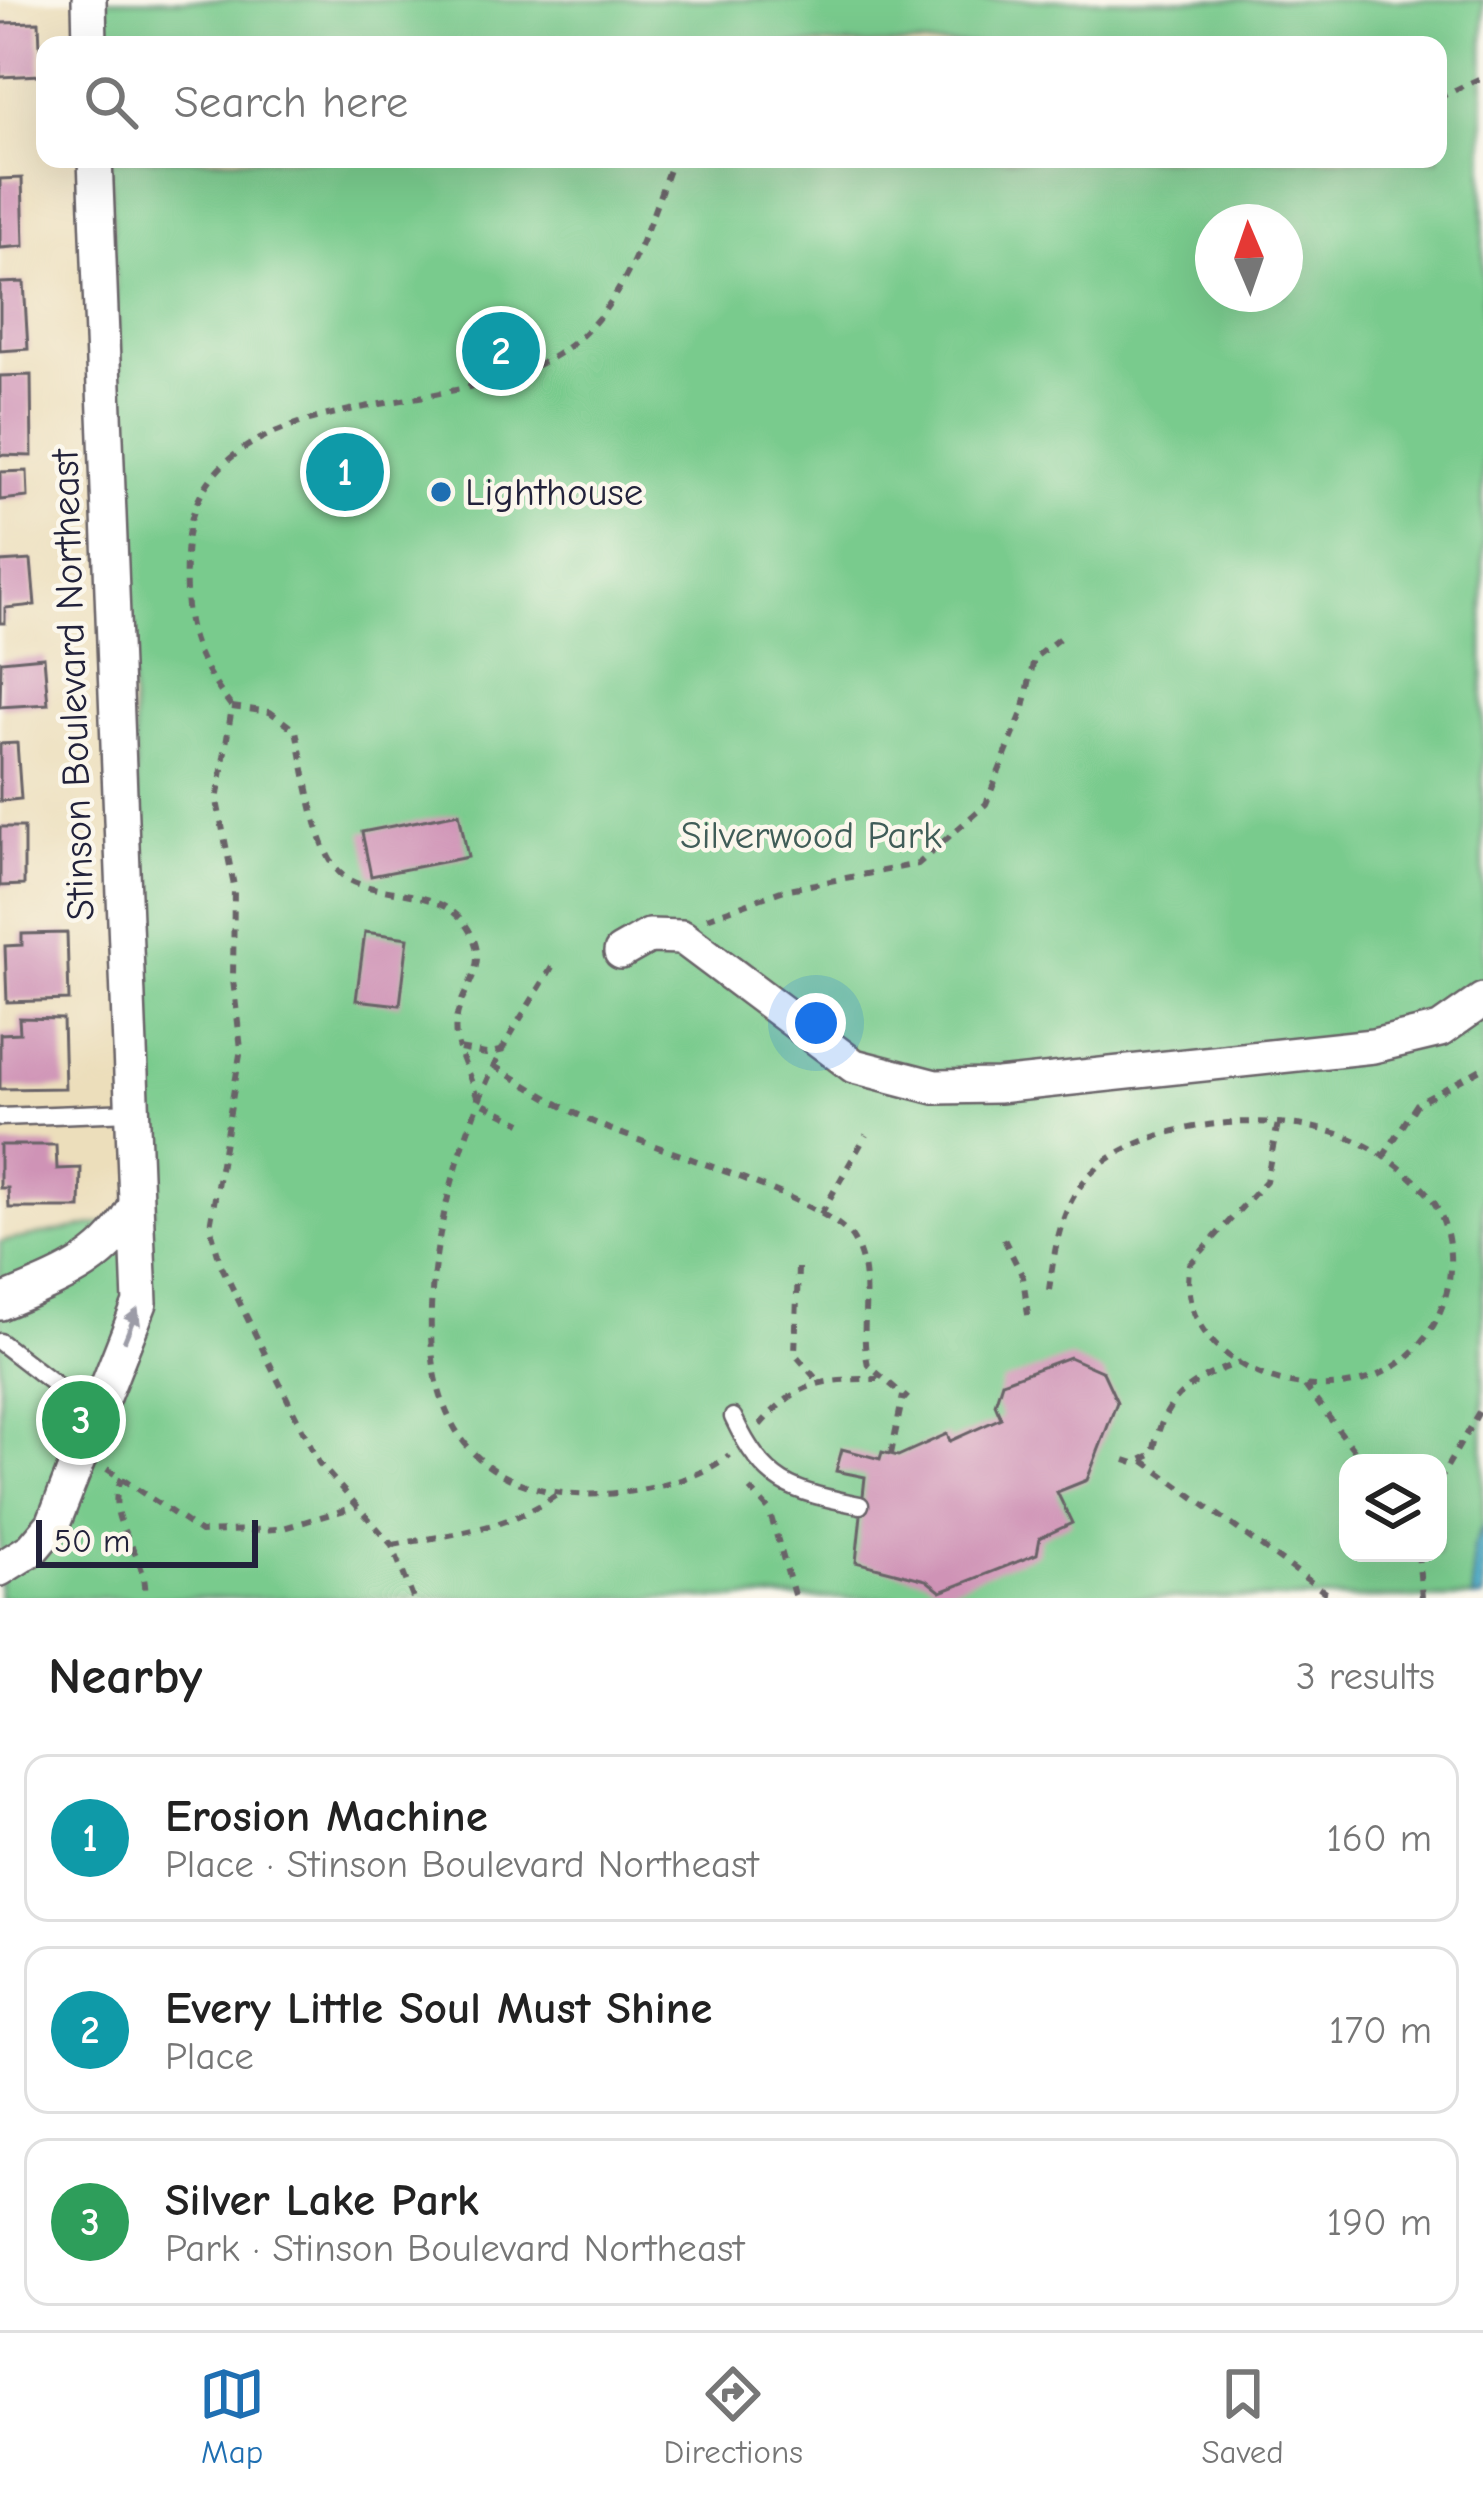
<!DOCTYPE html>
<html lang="en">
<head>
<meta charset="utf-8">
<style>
	body { margin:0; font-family:"Comic Neue",sans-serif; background:#f6f6f6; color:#222 }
	.controls { position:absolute; right:36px; bottom:36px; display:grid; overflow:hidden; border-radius:24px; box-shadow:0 12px 48px #0002 }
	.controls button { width:108px; height:108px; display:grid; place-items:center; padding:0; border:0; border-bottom:3px solid #e0e0e0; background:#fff; color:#222; font:60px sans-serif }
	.compass { position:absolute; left:1195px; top:204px; width:108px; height:108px; border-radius:50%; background:#fff; box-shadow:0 12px 48px #0002; rotate:358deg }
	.scale { position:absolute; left:36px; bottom:30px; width:222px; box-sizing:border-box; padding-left:12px; border:6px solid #22223b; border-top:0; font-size:33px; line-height:42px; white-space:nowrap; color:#22223b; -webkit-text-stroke:9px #fbf7ec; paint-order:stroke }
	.you { position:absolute; left:816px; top:1023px; width:42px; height:42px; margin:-30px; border:9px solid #fff; border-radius:50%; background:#1a73e8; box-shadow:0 0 0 18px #1a73e833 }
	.badge { display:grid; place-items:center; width:78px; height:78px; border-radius:50%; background:#1f6fb2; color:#fff; font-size:39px; font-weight:700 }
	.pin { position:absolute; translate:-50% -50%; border:6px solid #fff; box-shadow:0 3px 12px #0006 }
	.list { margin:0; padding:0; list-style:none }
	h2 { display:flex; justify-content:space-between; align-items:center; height:156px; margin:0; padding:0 48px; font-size:51px }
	h2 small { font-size:39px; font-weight:400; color:#767676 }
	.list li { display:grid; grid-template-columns:78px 1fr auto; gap:36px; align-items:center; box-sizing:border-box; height:168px; margin:0 24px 24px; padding:0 24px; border:3px solid #e0e0e0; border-radius:24px }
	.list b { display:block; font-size:45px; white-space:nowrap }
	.list p { margin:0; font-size:39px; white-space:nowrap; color:#767676 }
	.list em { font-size:39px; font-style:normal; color:#767676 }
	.icon { flex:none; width:66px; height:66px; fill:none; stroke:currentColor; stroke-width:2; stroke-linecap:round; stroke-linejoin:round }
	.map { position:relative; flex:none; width:1483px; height:1598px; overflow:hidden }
	.search { position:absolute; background:#fff; box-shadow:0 12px 48px #0002; left:36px; right:36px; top:36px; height:132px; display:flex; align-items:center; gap:30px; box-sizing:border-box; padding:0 42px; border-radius:24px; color:#767676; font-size:45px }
	.sheet { height:732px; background:#fff }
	nav { display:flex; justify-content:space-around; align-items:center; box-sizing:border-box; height:168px; border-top:3px solid #e0e0e0; background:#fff; font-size:33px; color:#767676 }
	nav a { display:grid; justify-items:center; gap:6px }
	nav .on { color:#1f6fb2 }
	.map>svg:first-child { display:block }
	.green { fill:#79cb8d; stroke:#4e7664; stroke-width:3; fill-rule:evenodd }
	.water { fill:#4bafca; stroke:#366882; stroke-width:3 }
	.building { fill:#cf93b6 }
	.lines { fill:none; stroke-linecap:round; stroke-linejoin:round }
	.lane-casing { stroke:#696468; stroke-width:21 }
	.street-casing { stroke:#696468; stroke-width:38 }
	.path { stroke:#696468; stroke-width:6; stroke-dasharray:9 9; stroke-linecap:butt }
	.lane { stroke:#fff; stroke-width:16 }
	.street { stroke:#fff; stroke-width:33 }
	.oneway { fill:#9c9ca7 }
	.poi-dot { fill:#1f6fb2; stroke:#fbf7ec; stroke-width:4.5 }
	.labels { text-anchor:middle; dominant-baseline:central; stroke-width:9; stroke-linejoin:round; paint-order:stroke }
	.poi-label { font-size:39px; fill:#22223b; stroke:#fbf7ec; text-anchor:start }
	.street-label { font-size:39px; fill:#22223b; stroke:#fbf7ec }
	.park-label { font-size:39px; fill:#405d58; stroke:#fbf7ec }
</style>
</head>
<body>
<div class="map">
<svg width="1483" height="1598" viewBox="0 0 1483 1598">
	<rect width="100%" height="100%" fill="#fbf7ec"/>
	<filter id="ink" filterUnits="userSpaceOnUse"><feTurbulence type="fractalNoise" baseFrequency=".00833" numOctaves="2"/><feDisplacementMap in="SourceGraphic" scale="24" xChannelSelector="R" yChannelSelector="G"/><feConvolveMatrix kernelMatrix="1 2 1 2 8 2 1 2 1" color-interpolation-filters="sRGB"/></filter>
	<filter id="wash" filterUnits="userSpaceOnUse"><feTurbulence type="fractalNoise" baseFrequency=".004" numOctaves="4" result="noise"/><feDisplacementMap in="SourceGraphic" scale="48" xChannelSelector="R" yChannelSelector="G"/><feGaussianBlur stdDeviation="2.7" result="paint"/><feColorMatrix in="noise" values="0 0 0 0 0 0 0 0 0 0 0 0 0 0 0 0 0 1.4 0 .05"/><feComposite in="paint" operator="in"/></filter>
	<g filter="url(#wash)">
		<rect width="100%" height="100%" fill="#ecdebb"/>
		<!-- green -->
		<path class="green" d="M 104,0 L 1483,0 L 1483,1524 L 1473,1548 L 1473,1598 L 0,1598 L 0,1242 L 154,1214 L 110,159 L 1438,159 L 1438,45 L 106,45 ZM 1213,222 L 1285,222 L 1285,294 L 1213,294 ZM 1348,1463 L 1438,1463 L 1438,1553 L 1348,1553 Z"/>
		<!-- water -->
		<polygon class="water" points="1483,1524 1483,1598 1473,1598 1473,1548"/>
		<g id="blocks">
			<!-- building -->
			<g class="building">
				<polygon points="39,22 41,75 0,77 0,23"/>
				<polygon points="22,178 24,246 0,248 0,179"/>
				<polygon points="24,282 28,349 0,351 0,283"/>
				<polygon points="31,375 32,456 0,455 0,376"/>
				<polygon points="27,471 28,497 0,500 0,472"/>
				<polygon points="31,560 35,605 5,608 5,623 0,623 0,562"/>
				<polygon points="44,657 48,704 0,707 1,661"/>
				<polygon points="17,743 21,799 0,801 0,744"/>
				<polygon points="459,813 468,857 371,876 362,832"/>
				<polygon points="0,827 24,827 24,885 0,886"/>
				<polygon points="365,932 408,938 400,1005 356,1000"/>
				<polygon points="67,933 69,1000 7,1002 5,946 22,945 22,934"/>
				<polygon points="19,1018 63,1019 65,1088 0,1089 0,1034 20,1033"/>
				<polygon points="0,1145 56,1145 57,1169 81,1168 80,1208 9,1208 8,1188 0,1188"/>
				<polygon points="1069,1357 1103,1372 1117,1402 1087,1480 1057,1492 1072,1523 1040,1538 1037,1554 941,1592 926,1580 856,1562 865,1477 836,1471 842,1449 880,1459 882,1452 898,1456 947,1434 950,1441 1001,1418 995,1404 1002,1382"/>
			</g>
		</g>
	</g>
	<g filter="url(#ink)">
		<use href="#blocks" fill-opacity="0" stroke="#696468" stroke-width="3"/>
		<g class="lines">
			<!-- lane casing -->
			<g class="lane-casing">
				<g id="lane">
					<polyline points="0,1117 132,1112"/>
					<polyline points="0,1342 61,1389 78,1445"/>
					<path d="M 733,1417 C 765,1485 790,1491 860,1505"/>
				</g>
			</g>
			<!-- street casing -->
			<g class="street-casing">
				<g id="street">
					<polyline points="89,0 90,45"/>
					<polyline points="621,952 649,936 682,937 854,1066 935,1087 998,1086 1373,1046 1440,1030 1483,1000"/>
					<path d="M 0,1303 C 56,1279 106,1264 135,1207"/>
					<polyline points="0,1569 32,1549 53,1524 140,1303 95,159"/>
				</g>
			</g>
			<!-- path -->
			<g class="path">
				<polyline points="1438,98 1483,77"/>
				<path d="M 232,707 L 270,712 L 296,731 C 305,767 314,848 340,873 C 370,903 452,878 475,943 C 487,979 443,1004 459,1049"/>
				<polyline points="707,918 784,890 918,864 986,804 1024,708 1034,658 1066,633"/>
				<path d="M 552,967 C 532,1001 508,1035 492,1070 C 439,1188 361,1462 555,1492 C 606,1500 689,1488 729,1455"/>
				<polyline points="504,1050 486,1054 459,1049 479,1102 522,1123"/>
				<path d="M 494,1066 C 529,1086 563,1109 600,1125 C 649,1147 830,1200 853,1239 C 876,1278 858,1323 868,1365 L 908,1399"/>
				<polyline points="1383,1157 1417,1104 1483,1068"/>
				<polyline points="821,1214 866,1135"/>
				<polyline points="1004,1239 1023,1277 1029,1322"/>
				<polyline points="798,1268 795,1354 818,1381"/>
				<path d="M 1049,1290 C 1054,1253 1060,1208 1086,1179 C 1139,1117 1281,1109 1352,1139 C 1379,1150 1407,1171 1426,1192 C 1448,1216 1454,1254 1448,1286 C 1412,1450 1165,1391 1190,1264 L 1266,1181 L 1278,1123"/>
				<polyline points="1305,1386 1364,1463"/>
				<path d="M 760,1425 C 799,1381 821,1379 878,1379"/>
				<polyline points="891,1454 903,1396"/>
				<path d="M 1125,1460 L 1134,1463 L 1153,1454 C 1163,1398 1189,1380 1241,1362"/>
				<polyline points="1144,1461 1333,1598"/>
				<polyline points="107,1469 201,1532 280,1529 358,1506"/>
				<path d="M 122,1478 C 100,1522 150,1552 145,1598"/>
				<polyline points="1438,1482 1483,1405"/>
				<polyline points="750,1489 769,1510 795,1598"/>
				<path d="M 393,1545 C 451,1534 511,1529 559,1493"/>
				<polyline points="1418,1553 1422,1598"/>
				<path d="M 413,1598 L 392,1545 L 319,1463 L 221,1265 L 210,1226 L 241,1049 L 233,980 L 234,886 L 217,801 L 232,707 C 190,653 184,623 186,556 C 193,373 445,428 561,352 C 626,309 647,227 673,159"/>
			</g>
			<!-- lane -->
			<use href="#lane" class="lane"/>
			<!-- street -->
			<use href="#street" class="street"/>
		</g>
		<!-- one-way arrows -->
		<defs><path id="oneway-solid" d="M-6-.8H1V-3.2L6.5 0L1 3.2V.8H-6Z" transform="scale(3)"/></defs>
		<use class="oneway" href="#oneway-solid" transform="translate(131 1325) rotate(-68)"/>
	</g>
	<!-- markers -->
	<circle class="poi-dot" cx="441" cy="492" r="12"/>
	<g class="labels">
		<!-- poi labels -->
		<g class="poi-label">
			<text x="465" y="492">Lighthouse</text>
		</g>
		<!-- street labels -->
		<g class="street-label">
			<text transform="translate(73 685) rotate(-92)">Stinson Boulevard Northeast</text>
		</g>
		<!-- park labels -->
		<g class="park-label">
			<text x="811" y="835">Silverwood Park</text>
		</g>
	</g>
</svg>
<div class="controls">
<button><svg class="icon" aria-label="layers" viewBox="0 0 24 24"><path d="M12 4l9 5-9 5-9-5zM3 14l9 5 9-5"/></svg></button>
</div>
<svg class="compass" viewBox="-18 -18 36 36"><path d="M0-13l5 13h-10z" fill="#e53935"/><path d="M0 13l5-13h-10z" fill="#767676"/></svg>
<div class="scale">50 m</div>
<div class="you"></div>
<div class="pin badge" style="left:345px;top:472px;background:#0f9aa8">1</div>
<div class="pin badge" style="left:501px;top:351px;background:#0f9aa8">2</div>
<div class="pin badge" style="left:81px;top:1420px;background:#2e9e5b">3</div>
<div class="search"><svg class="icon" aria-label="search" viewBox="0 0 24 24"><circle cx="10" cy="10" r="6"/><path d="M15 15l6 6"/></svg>Search here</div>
</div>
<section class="sheet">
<h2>Nearby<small>3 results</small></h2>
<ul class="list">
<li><span class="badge" style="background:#0f9aa8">1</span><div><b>Erosion Machine</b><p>Place · Stinson Boulevard Northeast</p></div><em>160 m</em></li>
<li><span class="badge" style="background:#0f9aa8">2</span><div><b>Every Little Soul Must Shine</b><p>Place</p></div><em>170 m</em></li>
<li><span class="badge" style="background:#2e9e5b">3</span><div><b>Silver Lake Park</b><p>Park · Stinson Boulevard Northeast</p></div><em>190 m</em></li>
</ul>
</section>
<nav>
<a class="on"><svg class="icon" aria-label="map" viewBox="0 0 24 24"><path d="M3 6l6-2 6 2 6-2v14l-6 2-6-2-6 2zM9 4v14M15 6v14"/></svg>Map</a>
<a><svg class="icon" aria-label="directions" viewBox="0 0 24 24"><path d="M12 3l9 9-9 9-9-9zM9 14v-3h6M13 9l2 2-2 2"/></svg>Directions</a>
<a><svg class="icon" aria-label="saved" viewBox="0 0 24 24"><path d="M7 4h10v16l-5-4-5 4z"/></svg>Saved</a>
</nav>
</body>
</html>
